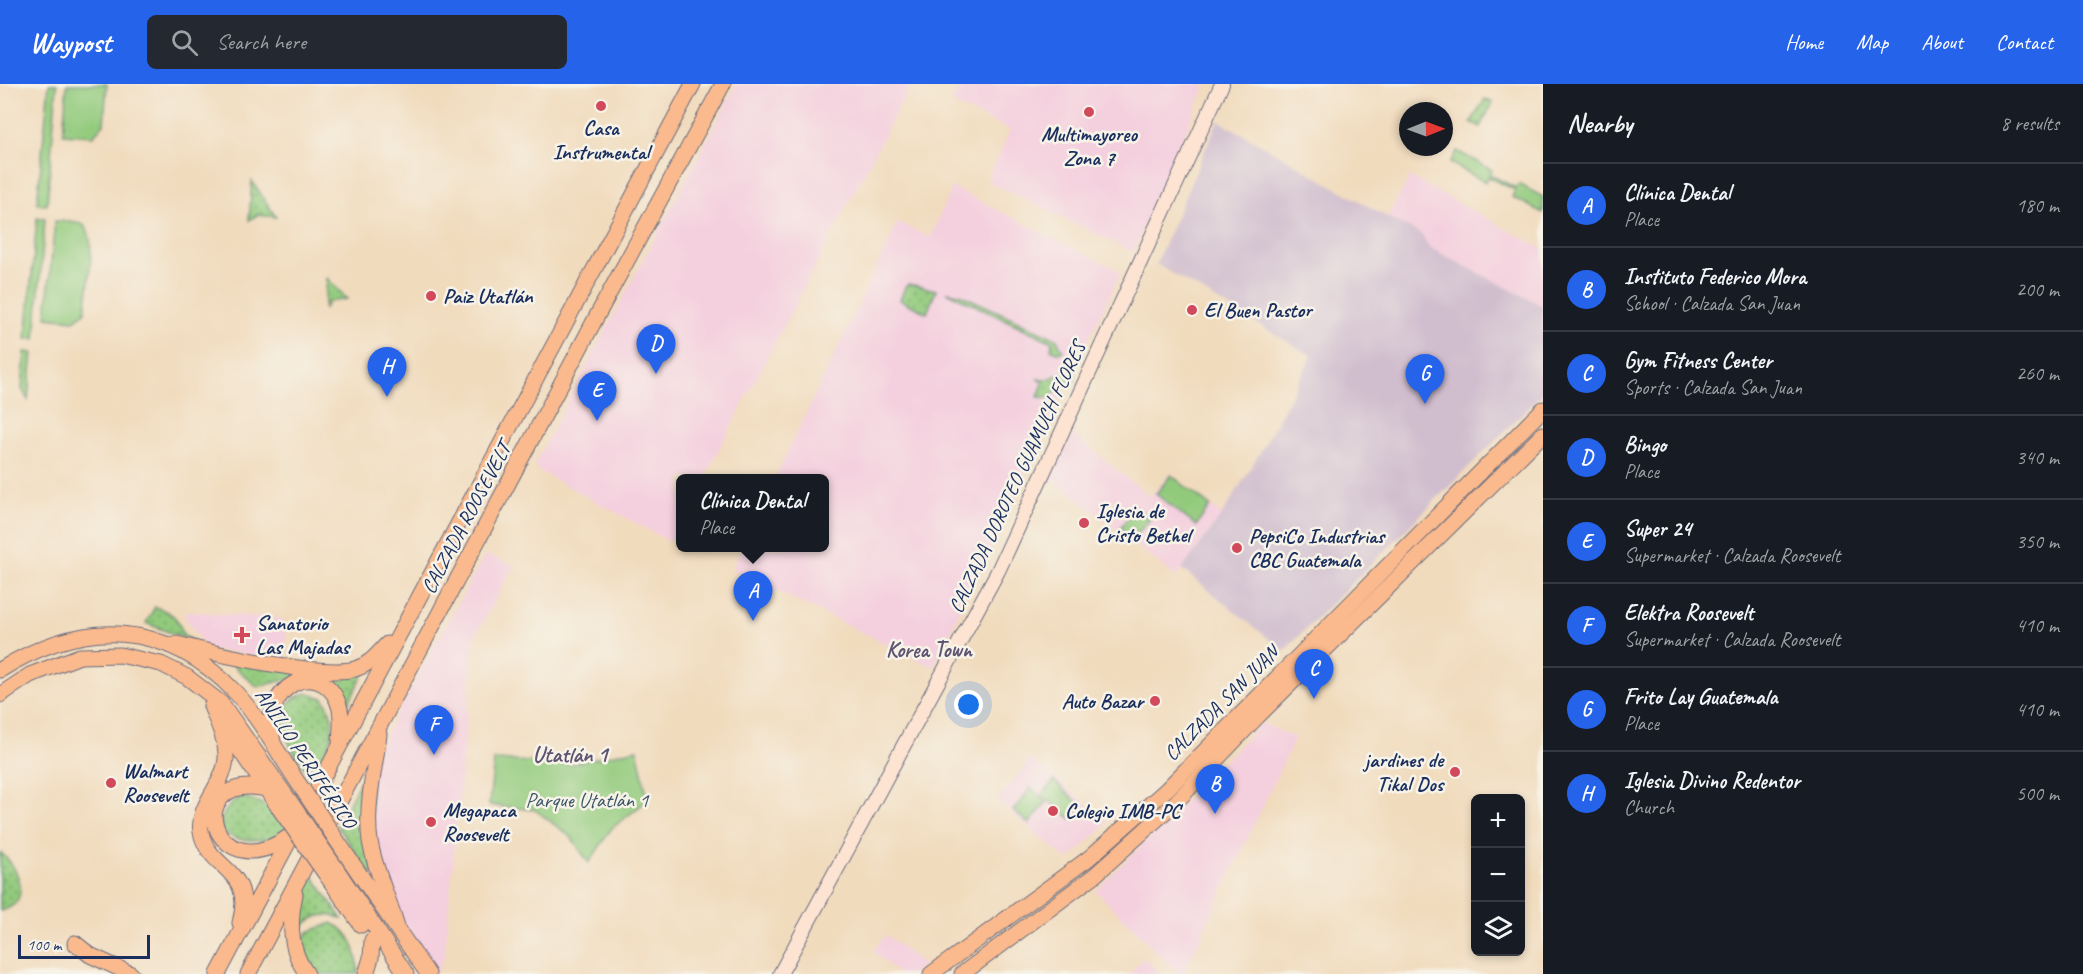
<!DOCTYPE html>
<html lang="en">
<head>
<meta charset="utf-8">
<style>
	body { margin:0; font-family:Caveat,sans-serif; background:#242831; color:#f1f3f6 }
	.controls { position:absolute; right:18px; bottom:18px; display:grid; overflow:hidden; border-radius:9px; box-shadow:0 3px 9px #0003 }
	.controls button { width:54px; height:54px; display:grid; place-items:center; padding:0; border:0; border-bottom:2px solid #363941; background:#171b24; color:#f1f3f6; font:30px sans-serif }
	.compass { position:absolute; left:1399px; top:18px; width:54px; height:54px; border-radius:50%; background:#171b24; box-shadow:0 3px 9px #0003; rotate:89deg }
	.scale { position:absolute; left:18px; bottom:15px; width:132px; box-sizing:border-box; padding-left:6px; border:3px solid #1b2f5e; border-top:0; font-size:16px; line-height:21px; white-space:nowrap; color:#1b2f5e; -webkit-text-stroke:4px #f7f3e8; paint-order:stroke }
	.you { position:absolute; left:969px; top:621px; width:21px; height:21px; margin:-15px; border:4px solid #fff; border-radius:50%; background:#1a73e8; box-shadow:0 0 0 9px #1a73e833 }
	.badge { display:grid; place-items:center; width:39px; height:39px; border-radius:50%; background:#2563eb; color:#fff; font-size:20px; font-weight:700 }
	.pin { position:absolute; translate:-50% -50px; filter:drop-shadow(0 2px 3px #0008) }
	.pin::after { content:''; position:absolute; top:32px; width:21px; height:18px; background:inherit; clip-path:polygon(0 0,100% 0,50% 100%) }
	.popup { position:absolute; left:676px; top:390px; width:153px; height:78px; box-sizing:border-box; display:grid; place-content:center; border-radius:9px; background:#171b24; filter:drop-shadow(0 2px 4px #0005); font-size:20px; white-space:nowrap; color:#9ea1a6 }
	.popup b { font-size:22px; color:#f1f3f6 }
	.popup::after { content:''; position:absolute; left:50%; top:100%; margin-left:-12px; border:12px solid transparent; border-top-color:#171b24 }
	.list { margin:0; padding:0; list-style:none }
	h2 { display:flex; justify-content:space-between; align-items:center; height:78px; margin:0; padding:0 24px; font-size:26px }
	h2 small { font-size:20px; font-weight:400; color:#9ea1a6 }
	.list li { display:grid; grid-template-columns:39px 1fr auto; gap:18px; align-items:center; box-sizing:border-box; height:84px; padding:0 24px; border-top:2px solid #363941 }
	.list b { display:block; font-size:22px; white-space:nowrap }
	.list p { margin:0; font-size:20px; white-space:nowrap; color:#9ea1a6 }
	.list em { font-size:20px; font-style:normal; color:#9ea1a6 }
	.icon { flex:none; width:33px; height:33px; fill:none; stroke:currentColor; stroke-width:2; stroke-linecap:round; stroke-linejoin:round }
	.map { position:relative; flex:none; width:1543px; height:890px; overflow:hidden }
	header { display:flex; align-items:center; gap:36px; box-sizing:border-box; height:84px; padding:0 30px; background:#2563eb; color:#fff }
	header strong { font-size:28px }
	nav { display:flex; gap:33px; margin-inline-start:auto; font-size:21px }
	.search { width:420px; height:54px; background:#242831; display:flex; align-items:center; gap:15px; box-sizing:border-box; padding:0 21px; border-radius:9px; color:#9ea1a6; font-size:22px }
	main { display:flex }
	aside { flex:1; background:#171b24 }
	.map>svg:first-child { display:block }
	.built { fill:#f4cfde }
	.industrial { fill:#d0bdce }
	.grass { fill:url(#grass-dots); stroke:#567c6d; stroke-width:1.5 }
	.green { fill:#92ca7c; stroke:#567c6d; stroke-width:1.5 }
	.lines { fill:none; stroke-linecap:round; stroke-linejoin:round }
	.secondary-casing { stroke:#666b7f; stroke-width:16 }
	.primary-casing { stroke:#666b7f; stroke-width:17 }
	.trunk-casing { stroke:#666b7f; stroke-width:17 }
	.secondary { stroke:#fde3d1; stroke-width:14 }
	.primary { stroke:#fbba8d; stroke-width:15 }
	.trunk { stroke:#fbba8d; stroke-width:15 }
	.trunk-bridge-casing { stroke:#666b7f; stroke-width:17; stroke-linecap:butt }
	.trunk-bridge { stroke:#fbba8d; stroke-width:15 }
	.poi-dot { fill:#d1495b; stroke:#f7f3e8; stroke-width:2 }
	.labels { text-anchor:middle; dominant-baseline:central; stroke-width:5; stroke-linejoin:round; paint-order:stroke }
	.poi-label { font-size:21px; font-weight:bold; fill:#1b2f5e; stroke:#f7f3e8; text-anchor:start }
	.street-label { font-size:21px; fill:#1b2f5e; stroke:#f7f3e8 }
	.park-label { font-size:21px; fill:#395666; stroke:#f7f3e8 }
	.neighbourhood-label { font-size:22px; font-weight:bold; fill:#5c5471; stroke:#f7f3e8 }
</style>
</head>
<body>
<header>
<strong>Waypost</strong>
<div class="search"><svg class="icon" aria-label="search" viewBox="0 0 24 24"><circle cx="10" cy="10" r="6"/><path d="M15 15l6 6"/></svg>Search here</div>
<nav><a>Home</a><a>Map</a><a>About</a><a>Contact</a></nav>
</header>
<main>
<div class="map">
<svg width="1543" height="890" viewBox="0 0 1543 890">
	<defs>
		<pattern id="grass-dots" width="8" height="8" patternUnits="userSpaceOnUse" patternTransform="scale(1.5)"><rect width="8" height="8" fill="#92ca7c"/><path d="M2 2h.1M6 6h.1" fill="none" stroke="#76a469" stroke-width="1.8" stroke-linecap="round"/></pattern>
	</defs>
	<rect width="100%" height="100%" fill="#f7f3e8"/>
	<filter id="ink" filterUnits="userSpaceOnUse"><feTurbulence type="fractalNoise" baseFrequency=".0167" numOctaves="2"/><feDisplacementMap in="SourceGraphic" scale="12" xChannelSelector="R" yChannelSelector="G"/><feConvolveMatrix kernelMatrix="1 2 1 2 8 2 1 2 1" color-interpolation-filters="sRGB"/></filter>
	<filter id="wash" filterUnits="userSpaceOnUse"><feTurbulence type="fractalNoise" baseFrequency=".008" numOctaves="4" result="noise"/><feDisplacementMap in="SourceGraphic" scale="24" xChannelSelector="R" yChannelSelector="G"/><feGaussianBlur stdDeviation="1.35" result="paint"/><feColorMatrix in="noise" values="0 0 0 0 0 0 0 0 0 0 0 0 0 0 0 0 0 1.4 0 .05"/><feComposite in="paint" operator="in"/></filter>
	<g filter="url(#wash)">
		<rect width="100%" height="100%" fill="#f1dbbd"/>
		<!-- built -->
		<g class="built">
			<polygon points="737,0 911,0 704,394 681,394 681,438 671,458 537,386 535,379"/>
			<polygon points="961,0 1206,0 1133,168 987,97 1010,46 951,19"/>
			<polygon points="1410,93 1543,165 1543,222 1428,163 1421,150 1387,133"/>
			<polygon points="952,103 1121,188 933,583 732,485 742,464 825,464 825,394 775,394 898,138 930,154"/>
			<polygon points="1073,350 1150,413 1170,390 1222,431 1176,493 1050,393"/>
			<polygon points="485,471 514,481 474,554 444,874 436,890 372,793 370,678"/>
			<polygon points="186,527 283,535 286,543 286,575 285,577 206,564 184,531"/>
			<polygon points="1262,639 1295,654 1183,890 1179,890 1096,807"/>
			<polygon points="1031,675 1109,738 1068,776 997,717"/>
			<polygon points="886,851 924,881 912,890 899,890 873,867"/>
			<polygon points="1144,874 1162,890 1129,890"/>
		</g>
		<!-- industrial -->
		<polygon class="industrial" points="1218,36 1387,133 1421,150 1428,163 1543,222 1543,309 1284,567 1182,485 1222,431 1264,362 1312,272 1156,180"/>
		<!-- grass -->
		<g class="grass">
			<polygon points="1485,15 1493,19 1480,43 1471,38"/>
			<polygon points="252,97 276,133 257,131 249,136"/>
			<polygon points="909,200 936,206 927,229 900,216 905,203"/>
			<polygon points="947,208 960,210 1057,255 1063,267 1059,269 1051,265 1052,258"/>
			<polygon points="1069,286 1074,288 1076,293 1073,299 1068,297 1049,314 1038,313 1043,299 1038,295 1048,295"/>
			<path d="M 155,523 C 170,528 179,533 182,549 L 194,558 L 146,539 Z"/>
			<polygon points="231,579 365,587 344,628 339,611 289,595 257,603"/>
			<path d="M 308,609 L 323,614 C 344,642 326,670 312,696 C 295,672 258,621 308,609 Z"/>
			<polygon points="370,678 372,793 337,742"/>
			<path d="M 239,713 C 261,715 271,725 285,742 L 282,751 C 244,765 193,751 239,713 Z"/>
			<path d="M 0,768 C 19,783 34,819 0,827 Z"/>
			<path d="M 311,789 L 342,835 C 321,826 307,834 294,853 L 297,822 Z"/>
			<path d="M 332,839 C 352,847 358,870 358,890 L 316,890 L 299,865 L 308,848 Z"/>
		</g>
		<!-- green -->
		<g class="green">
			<polygon points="49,0 57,0 47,121 37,120"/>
			<polygon points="67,0 107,0 104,40 93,52 63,50"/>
			<polygon points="1457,67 1492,86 1490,91 1516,104 1519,100 1543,113 1543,129 1512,113 1515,106 1488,93 1485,98 1450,79"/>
			<polygon points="37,134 45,135 35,255 26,255"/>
			<path d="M 55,137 C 64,137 76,136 83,141 C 98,150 87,211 85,228 L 74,236 L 46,233 Z"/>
			<polygon points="327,194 347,215 328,218 324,226"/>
			<polygon points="25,268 33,269 28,316 22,305"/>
			<polygon points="1171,391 1210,422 1196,442 1156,410"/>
			<polygon points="1136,423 1150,435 1133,455 1120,444"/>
			<polygon points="637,665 648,716 611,745 589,779 571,753 535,726 489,721 494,676 571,680"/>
			<polygon points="1054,697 1081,721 1071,735 1042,711"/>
			<polygon points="1031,704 1047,718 1029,740 1013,727"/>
		</g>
	</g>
	<g filter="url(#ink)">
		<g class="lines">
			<!-- secondary casing -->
			<g class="secondary-casing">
				<polyline id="secondary" points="780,890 998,487 1222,0"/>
			</g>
			<!-- primary casing -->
			<g class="primary-casing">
				<g id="primary">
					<polyline points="931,890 1089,774 1167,705 1543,325"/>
					<polyline points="962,890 1095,791 1175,719 1258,632 1543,350"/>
				</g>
			</g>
			<!-- trunk casing -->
			<g class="trunk-casing">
				<g id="trunk">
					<path d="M 177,560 C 212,569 323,594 355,585 C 369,581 378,570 387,560"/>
					<path d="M 0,586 C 83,534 166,535 236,609 C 262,637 281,675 303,706"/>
					<polyline points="0,611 30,591 80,572 120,571 161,580 187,593 222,620 289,716"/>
					<path d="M 211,622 C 217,638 227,657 226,675 C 224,701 196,722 201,748 C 209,788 255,783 240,839"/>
					<polyline points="223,641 279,724"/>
					<path d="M 379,650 C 375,685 365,722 370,757 C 375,788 390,816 398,846"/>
					<path d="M 273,658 C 259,602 318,574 337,616 C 343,629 341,643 340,657"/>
					<path d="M 266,705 C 180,687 211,808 290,752"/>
					<polyline points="350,776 428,890"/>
					<polyline points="335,783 406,890"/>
					<polyline points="327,792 361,841"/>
					<path d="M 295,810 C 289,838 289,866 307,890"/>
					<polyline points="75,859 90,871 131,890"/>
					<polyline points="218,890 693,0"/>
					<polyline points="248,890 599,228 723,0"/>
					<polyline points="366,890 371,874 372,856"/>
				</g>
			</g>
			<!-- secondary -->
			<use href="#secondary" class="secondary"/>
			<!-- primary -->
			<use href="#primary" class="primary"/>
			<!-- trunk -->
			<use href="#trunk" class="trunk"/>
			<!-- trunk-bridge casing -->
			<g class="trunk-bridge-casing">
				<g id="trunk-bridge">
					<polyline points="303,706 350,776"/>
					<polyline points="289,716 335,783"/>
					<polyline points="279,724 327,792"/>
				</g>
			</g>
			<!-- trunk-bridge -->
			<use href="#trunk-bridge" class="trunk-bridge"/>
		</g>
	</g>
	<!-- markers -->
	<g class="poi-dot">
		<circle cx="601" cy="22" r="6"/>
		<circle cx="1089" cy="28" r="6"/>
		<circle cx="431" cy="212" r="6"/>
		<circle cx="1192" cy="226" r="6"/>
		<circle cx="1084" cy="439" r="6"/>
		<circle cx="1237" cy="464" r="6"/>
		<path d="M239 542h6v6h6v6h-6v6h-6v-6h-6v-6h6z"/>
		<circle cx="1155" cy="617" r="6"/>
		<circle cx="1455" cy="688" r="6"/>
		<circle cx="111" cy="699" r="6"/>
		<circle cx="1053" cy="727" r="6"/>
		<circle cx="431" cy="738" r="6"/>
	</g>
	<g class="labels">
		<!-- poi labels -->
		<g class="poi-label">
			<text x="601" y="44" text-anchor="middle">Casa<tspan x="601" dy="24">Instrumental</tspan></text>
			<text x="1089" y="50" text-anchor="middle">Multimayoreo<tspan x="1089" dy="24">Zona 7</tspan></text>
			<text x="443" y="212">Paiz Utatlán</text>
			<text x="1204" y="226">El Buen Pastor</text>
			<text x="1096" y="427">Iglesia de<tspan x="1096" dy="24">Cristo Bethel</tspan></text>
			<text x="1249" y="452">PepsiCo Industrias<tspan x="1249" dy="24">CBC Guatemala</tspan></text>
			<text x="256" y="539">Sanatorio<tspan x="256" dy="24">Las Majadas</tspan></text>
			<text x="1143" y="617" text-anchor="end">Auto Bazar</text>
			<text x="1443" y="676" text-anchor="end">jardines de<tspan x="1443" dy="24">Tikal Dos</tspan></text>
			<text x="123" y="687">Walmart<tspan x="123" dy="24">Roosevelt</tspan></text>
			<text x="443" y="726">Megapaca<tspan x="443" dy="24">Roosevelt</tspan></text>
			<text x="1065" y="727">Colegio IMB-PC</text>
		</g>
		<!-- street labels -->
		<g class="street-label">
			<text transform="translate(1017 393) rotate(-65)">CALZADA DOROTEO GUAMUCH FLORES</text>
			<text transform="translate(466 434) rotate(-62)">CALZADA ROOSEVELT</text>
			<text transform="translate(1221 619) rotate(-45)">CALZADA SAN JUAN</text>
			<text transform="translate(306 674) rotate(56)">ANILLO PERIFÉRICO</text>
		</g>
		<!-- park labels -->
		<g class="park-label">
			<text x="587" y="716">Parque Utatlán 1</text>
		</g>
		<!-- neighbourhood labels -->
		<g class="neighbourhood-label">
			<text x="929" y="566">Korea Town</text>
			<text x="570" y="671">Utatlán 1</text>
		</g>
	</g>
</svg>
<div class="controls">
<button>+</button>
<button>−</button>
<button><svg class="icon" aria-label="layers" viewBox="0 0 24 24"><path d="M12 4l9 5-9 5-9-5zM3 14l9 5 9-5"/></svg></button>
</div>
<svg class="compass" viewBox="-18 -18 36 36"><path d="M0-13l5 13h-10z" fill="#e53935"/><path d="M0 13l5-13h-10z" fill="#9ea1a6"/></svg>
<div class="scale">100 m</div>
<div class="you"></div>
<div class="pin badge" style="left:753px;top:537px">A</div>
<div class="popup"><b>Clínica Dental</b>Place</div>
<div class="pin badge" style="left:1215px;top:730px">B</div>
<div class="pin badge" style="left:1314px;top:615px">C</div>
<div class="pin badge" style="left:656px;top:290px">D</div>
<div class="pin badge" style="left:597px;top:337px">E</div>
<div class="pin badge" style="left:434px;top:671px">F</div>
<div class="pin badge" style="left:1425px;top:320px">G</div>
<div class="pin badge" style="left:387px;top:313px">H</div>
</div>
<aside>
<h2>Nearby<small>8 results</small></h2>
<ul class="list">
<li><span class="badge">A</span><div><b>Clínica Dental</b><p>Place</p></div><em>180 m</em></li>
<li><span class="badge">B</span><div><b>Instituto Federico Mora</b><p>School · Calzada San Juan</p></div><em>200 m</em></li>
<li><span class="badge">C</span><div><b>Gym Fitness Center</b><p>Sports · Calzada San Juan</p></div><em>260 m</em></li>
<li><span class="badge">D</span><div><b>Bingo</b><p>Place</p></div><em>340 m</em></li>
<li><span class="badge">E</span><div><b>Super 24</b><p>Supermarket · Calzada Roosevelt</p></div><em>350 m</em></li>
<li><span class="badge">F</span><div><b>Elektra Roosevelt</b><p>Supermarket · Calzada Roosevelt</p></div><em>410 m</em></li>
<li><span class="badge">G</span><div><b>Frito Lay Guatemala</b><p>Place</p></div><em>410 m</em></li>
<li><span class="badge">H</span><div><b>Iglesia Divino Redentor</b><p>Church</p></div><em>500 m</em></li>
</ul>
</aside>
</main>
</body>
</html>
